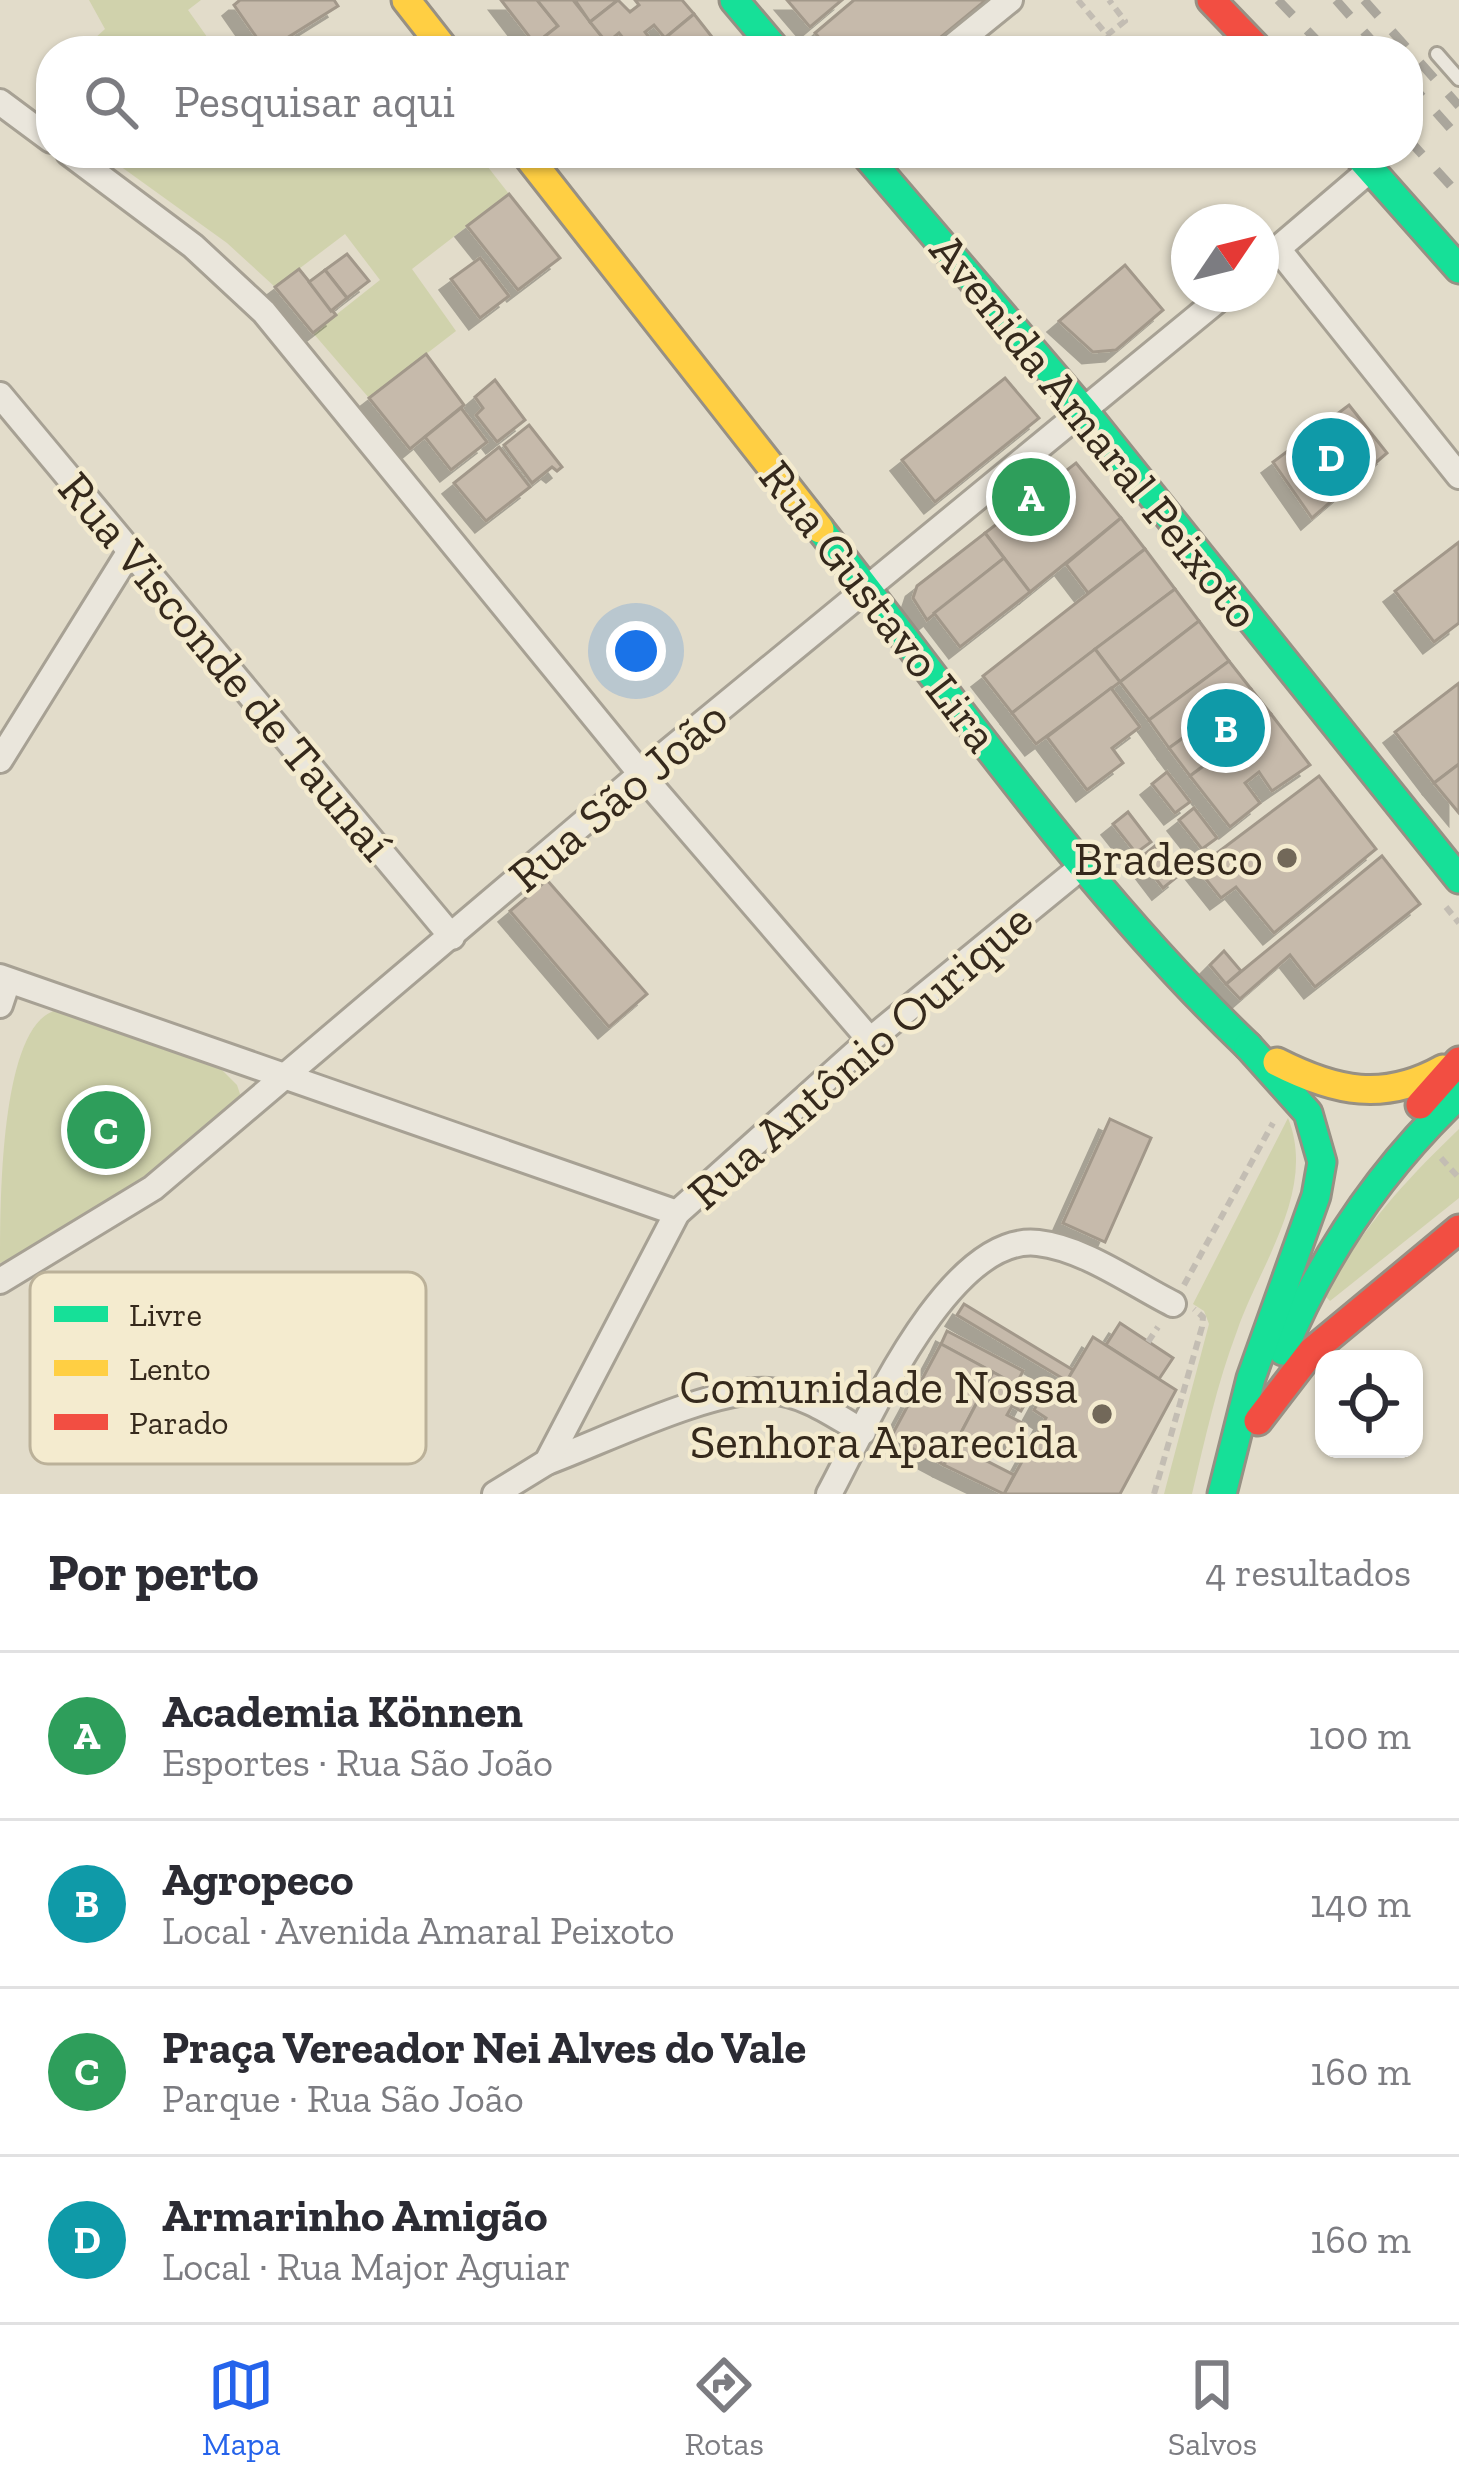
<!DOCTYPE html>
<html lang="pt">
<head>
<meta charset="utf-8">
<style>
	body { margin:0; font-family:"Zilla Slab",serif; background:#f2f2f3; color:#2b2b33 }
	.controls { position:absolute; right:36px; bottom:36px; display:grid; overflow:hidden; border-radius:24px; box-shadow:0 3px 9px #0004 }
	.controls button { width:108px; height:108px; display:grid; place-items:center; padding:0; border:0; border-bottom:3px solid #e1e1e2; background:#fff; color:#2b2b33; font:60px sans-serif }
	.compass { position:absolute; left:1171px; top:204px; width:108px; height:108px; border-radius:50%; background:#fff; box-shadow:0 3px 9px #0004; rotate:55deg }
	.you { position:absolute; left:636px; top:651px; width:42px; height:42px; margin:-30px; border:9px solid #fff; border-radius:50%; background:#1a73e8; box-shadow:0 0 0 18px #1a73e833 }
	.badge { display:grid; place-items:center; width:78px; height:78px; border-radius:50%; background:#2563eb; color:#fff; font-size:39px; font-weight:700 }
	.pin { position:absolute; translate:-50% -50%; border:6px solid #fff; box-shadow:0 3px 12px #0006 }
	.list { margin:0; padding:0; list-style:none }
	h2 { display:flex; justify-content:space-between; align-items:center; height:156px; margin:0; padding:0 48px; font-size:51px }
	h2 small { font-size:39px; font-weight:400; color:#7c7c81 }
	.list li { display:grid; grid-template-columns:78px 1fr auto; gap:36px; align-items:center; box-sizing:border-box; height:168px; padding:0 48px; border-top:3px solid #e1e1e2 }
	.list b { display:block; font-size:45px; white-space:nowrap }
	.list p { margin:0; font-size:39px; white-space:nowrap; color:#7c7c81 }
	.list em { font-size:39px; font-style:normal; color:#7c7c81 }
	.icon { flex:none; width:66px; height:66px; fill:none; stroke:currentColor; stroke-width:2; stroke-linecap:round; stroke-linejoin:round }
	.map { position:relative; flex:none; width:1459px; height:1494px; overflow:hidden }
	.search { position:absolute; background:#fff; box-shadow:0 3px 9px #0004; left:36px; right:36px; top:36px; height:132px; display:flex; align-items:center; gap:30px; box-sizing:border-box; padding:0 42px; border-radius:48px; color:#7c7c81; font-size:45px }
	.sheet { height:828px; background:#fff }
	nav { display:flex; justify-content:space-around; align-items:center; box-sizing:border-box; height:168px; border-top:3px solid #e1e1e2; background:#fff; font-size:33px; color:#7c7c81 }
	nav a { display:grid; justify-items:center; gap:6px }
	nav .on { color:#2563eb }
	.map>svg:first-child { display:block }
	.green { fill:#d0d2ac }
	.building { fill:#c6baab; stroke:#a2988a; stroke-width:3; filter:url(#shadow) }
	.lines { fill:none; stroke-linecap:round; stroke-linejoin:round }
	.lane-casing { stroke:#a7a194; stroke-width:18 }
	.street-casing { stroke:#a7a194; stroke-width:30 }
	.fast-casing { stroke:#979084; stroke-width:33 }
	.slow-casing { stroke:#979084; stroke-width:33 }
	.jam-casing { stroke:#979084; stroke-width:33 }
	.path { stroke:#c3bdb3; stroke-width:6; stroke-dasharray:9 6; stroke-linecap:butt }
	.lane { stroke:#eae6dc; stroke-width:12 }
	.street { stroke:#eae6dc; stroke-width:24 }
	.fast { stroke:#16e098; stroke-width:27 }
	.slow { stroke:#ffcf43; stroke-width:27 }
	.jam { stroke:#f24e42; stroke-width:27 }
	.rail { stroke:#aaa69c; stroke-width:9; stroke-dasharray:21 21; stroke-linecap:butt }
	.poi-dot { fill:#726859; stroke:#f4ebcf; stroke-width:4.5 }
	.labels { text-anchor:middle; dominant-baseline:central; stroke-width:9; stroke-linejoin:round; paint-order:stroke }
	.street-label { font-size:48px; fill:#35291c; stroke:#f4ebcf }
	.poi-label { font-size:48px; fill:#35291c; stroke:#f4ebcf; text-anchor:end }
	.key { fill:#f4ebcf; stroke:#bbb199; stroke-width:3 }
	.key-label { font-size:33px; fill:#35291c }
</style>
</head>
<body>
<div class="map">
<svg width="1459" height="1494" viewBox="0 0 1459 1494">
	<defs>
		<filter id="shadow"><feDropShadow dx="-11" dy="11" stdDeviation="0" flood-color="#0004"/></filter>
	</defs>
	<rect width="100%" height="100%" fill="#e2dcca"/>
	<!-- green -->
	<g class="green">
		<polygon points="89,0 201,0 188,10 217,51 81,51 105,29"/>
		<polygon points="102,153 477,153 509,194 412,269 456,331 369,398 313,333 380,280 345,234 275,287 227,243"/>
		<path d="M 57,1010 L 221,1069 L 237,1085 L 242,1100 C 184,1153 75,1242 0,1263 C 0,1200 0,1023 57,1010 Z"/>
		<path d="M 1288,1118 C 1317,1190 1260,1264 1237,1331 C 1217,1384 1205,1439 1192,1494 L 1164,1494 L 1209,1324 L 1204,1311 L 1193,1304 Z"/>
		<path d="M 1459,1129 L 1459,1198 L 1330,1301 L 1326,1297 C 1357,1232 1407,1179 1459,1129 Z"/>
	</g>
	<!-- building -->
	<g class="building">
		<polygon points="240,0 334,0 338,6 266,51 234,5"/>
		<polygon points="501,0 537,0 558,26 535,44"/>
		<polygon points="537,0 573,0 611,48 554,51 544,37 558,26"/>
		<polygon points="575,0 618,0 590,22"/>
		<polygon points="618,0 630,12 639,5 635,0 682,0 694,14 665,38 654,25 645,32 655,45 648,51 613,51 623,38 619,33 607,43 590,22"/>
		<polygon points="787,0 842,0 810,27"/>
		<polygon points="854,0 986,0 924,51 831,51 815,33"/>
		<polygon points="694,14 723,51 648,51 665,38"/>
		<polygon points="509,194 560,258 518,290 467,226"/>
		<polygon points="347,254 369,281 347,298 325,270"/>
		<polygon points="480,258 509,296 480,318 451,279"/>
		<polygon points="1125,265 1163,310 1116,350 1093,352 1059,321"/>
		<polygon points="299,269 336,315 313,333 275,287"/>
		<polygon points="325,270 347,298 331,311 309,282"/>
		<polygon points="426,354 464,405 410,449 369,398"/>
		<polygon points="1005,378 1039,418 935,502 902,460"/>
		<polygon points="495,380 525,420 497,442 476,415 483,408 475,397"/>
		<polygon points="1349,405 1387,453 1312,518 1273,462"/>
		<polygon points="461,408 487,442 451,470 425,437"/>
		<polygon points="529,425 562,467 557,471 552,467 532,483 504,445"/>
		<polygon points="499,447 530,487 486,521 454,483"/>
		<polygon points="1076,463 1121,518 1030,592 985,533"/>
		<polygon points="1121,518 1145,549 1088,593 1066,564"/>
		<polygon points="985,533 1004,558 927,620 913,598 917,586"/>
		<polygon points="1459,542 1459,623 1434,642 1395,591"/>
		<polygon points="1145,549 1175,589 1012,713 983,676"/>
		<polygon points="1004,558 1030,592 960,647 934,613"/>
		<polygon points="1175,589 1199,621 1120,682 1095,649"/>
		<polygon points="1199,621 1229,661 1149,720 1120,682"/>
		<polygon points="1095,649 1120,682 1036,744 1012,713"/>
		<polygon points="1229,661 1251,689 1169,748 1149,720"/>
		<polygon points="1459,683 1459,764 1434,783 1395,732"/>
		<polygon points="1111,688 1140,727 1112,748 1123,763 1087,790 1047,737"/>
		<polygon points="1251,689 1271,714 1190,776 1169,748"/>
		<polygon points="1271,714 1310,765 1272,791 1259,772 1245,783 1260,803 1230,827 1190,776 1221,753 1234,769 1248,758 1236,741"/>
		<polygon points="1459,764 1459,813 1434,783"/>
		<polygon points="1167,772 1190,802 1175,813 1152,784"/>
		<polygon points="1319,776 1376,849 1274,933 1236,887 1221,898 1197,868"/>
		<polygon points="1194,808 1217,838 1202,849 1179,820"/>
		<polygon points="1128,812 1151,842 1136,853 1113,824"/>
		<polygon points="1155,846 1178,876 1163,888 1140,858"/>
		<polygon points="1382,856 1420,904 1315,987 1290,955 1240,999 1226,984"/>
		<polygon points="547,880 647,994 609,1027 510,911"/>
		<polygon points="1224,951 1241,971 1226,984 1210,965"/>
		<polygon points="1110,1119 1151,1138 1105,1242 1063,1223"/>
		<polygon points="964,1304 1073,1370 1067,1381 957,1315"/>
		<polygon points="1120,1323 1173,1358 1159,1379 1106,1345"/>
		<polygon points="947,1331 1023,1371 1016,1385 941,1344"/>
		<polygon points="1093,1337 1176,1390 1120,1494 1004,1494 1046,1418 1034,1410 1050,1381 1062,1389"/>
		<polygon points="941,1344 993,1372 944,1465 891,1437"/>
		<polygon points="993,1372 1031,1393 1021,1411 1012,1406 1007,1415 1024,1424 1014,1444 998,1436 985,1460 1014,1475 1004,1494 944,1465"/>
	</g>
	<g class="lines">
		<!-- lane casing -->
		<g class="lane-casing">
			<polyline id="lane" points="1437,54 1459,79"/>
		</g>
		<!-- street casing -->
		<g class="street-casing">
			<g id="street">
				<polyline points="947,51 1010,0"/>
				<polyline points="0,102 51,140"/>
				<polyline points="69,153 193,246 264,312 641,774 870,1040"/>
				<polyline points="1278,249 1459,476"/>
				<polyline points="1261,263 1371,169"/>
				<polyline points="0,395 452,937"/>
				<polyline points="0,760 130,551"/>
				<polyline points="0,977 677,1213"/>
				<polyline points="0,1005 8,981"/>
				<polyline points="0,1281 153,1188 641,774 1225,294"/>
				<path d="M 547,1462 C 604,1441 712,1387 769,1391 C 804,1393 834,1415 863,1432"/>
				<polyline points="495,1494 547,1462 677,1213 870,1040 1084,865"/>
				<path d="M 829,1494 C 866,1426 948,1232 1038,1243 C 1084,1248 1133,1284 1173,1304"/>
			</g>
		</g>
		<!-- fast casing -->
		<g class="fast-casing">
			<g id="fast">
				<polyline points="734,0 777,51"/>
				<polyline points="864,153 1085,412 1459,879"/>
				<polyline points="1356,153 1459,269"/>
				<path d="M 820,529 C 958,704 1087,892 1248,1046"/>
				<path d="M 1283,1351 C 1324,1252 1381,1169 1459,1095"/>
				<polyline points="1222,1494 1251,1378 1316,1196 1322,1162 1308,1113 1248,1046"/>
			</g>
		</g>
		<!-- slow casing -->
		<g class="slow-casing">
			<g id="slow">
				<polyline points="406,0 446,51"/>
				<polyline points="525,153 820,529"/>
				<path d="M 1277,1062 C 1336,1092 1384,1102 1443,1069"/>
			</g>
		</g>
		<!-- jam casing -->
		<g class="jam-casing">
			<g id="jam">
				<polyline points="1211,0 1260,51"/>
				<polyline points="1420,1105 1459,1061"/>
				<polyline points="1258,1421 1311,1352 1459,1229"/>
			</g>
		</g>
		<!-- path -->
		<g class="path">
			<polyline points="1078,0 1107,35 1125,21 1109,0"/>
			<polyline points="806,39 817,51"/>
			<polyline points="824,153 834,166"/>
			<polyline points="1446,907 1459,923"/>
			<polyline points="1441,1158 1459,1178"/>
			<polyline points="1184,1285 1273,1123"/>
			<polyline points="1148,1342 1158,1327"/>
			<polyline points="1154,1494 1202,1327 1203,1317 1194,1309"/>
		</g>
		<!-- lane -->
		<use href="#lane" class="lane"/>
		<!-- street -->
		<use href="#street" class="street"/>
		<!-- fast -->
		<use href="#fast" class="fast"/>
		<!-- slow -->
		<use href="#slow" class="slow"/>
		<!-- jam -->
		<use href="#jam" class="jam"/>
		<!-- rail -->
		<g class="rail">
			<polyline points="1278,0 1327,51"/>
			<polyline points="1336,0 1381,51"/>
			<polyline points="1364,0 1459,106"/>
			<polyline points="1408,81 1459,138"/>
			<polyline points="1408,139 1459,195"/>
		</g>
	</g>
	<!-- markers -->
	<g class="poi-dot">
		<circle cx="1287" cy="858" r="12"/>
		<circle cx="1102" cy="1414" r="12"/>
	</g>
	<g class="labels">
		<!-- street labels -->
		<g class="street-label">
			<text transform="translate(1095 431) rotate(51)">Avenida Amaral Peixoto</text>
			<text transform="translate(879 606) rotate(52)">Rua Gustavo Lira</text>
			<text transform="translate(226 666) rotate(50)">Rua Visconde de Taunaí</text>
			<text transform="translate(618 796) rotate(-40)">Rua São João</text>
			<text transform="translate(860 1056) rotate(-41)">Rua Antônio Ourique</text>
		</g>
		<!-- poi labels -->
		<g class="poi-label">
			<text x="1263" y="858">Bradesco</text>
			<text x="1078" y="1386">Comunidade Nossa<tspan x="1078" dy="55">Senhora Aparecida</tspan></text>
		</g>
	</g>
	<!-- legend -->
	<rect x="30" y="1272" width="396" height="192" rx="18" class="key"/>
	<rect x="54" y="1306" width="54" height="16" fill="#16e098"/>
	<rect x="54" y="1360" width="54" height="16" fill="#ffcf43"/>
	<rect x="54" y="1414" width="54" height="16" fill="#f24e42"/>
	<g class="key-label">
		<text x="129" y="1326">Livre</text>
		<text x="129" y="1380">Lento</text>
		<text x="129" y="1434">Parado</text>
	</g>
</svg>
<div class="controls">
<button><svg class="icon" aria-label="locate" viewBox="0 0 24 24"><circle cx="12" cy="12" r="6"/><path d="M12 2v4M12 18v4M2 12h4M18 12h4"/></svg></button>
</div>
<svg class="compass" viewBox="-18 -18 36 36"><path d="M0-13l5 13h-10z" fill="#e53935"/><path d="M0 13l5-13h-10z" fill="#7c7c81"/></svg>
<div class="you"></div>
<div class="pin badge" style="left:1031px;top:497px;background:#2e9e5b">A</div>
<div class="pin badge" style="left:1226px;top:728px;background:#0f9aa8">B</div>
<div class="pin badge" style="left:106px;top:1130px;background:#2e9e5b">C</div>
<div class="pin badge" style="left:1331px;top:457px;background:#0f9aa8">D</div>
<div class="search"><svg class="icon" aria-label="search" viewBox="0 0 24 24"><circle cx="10" cy="10" r="6"/><path d="M15 15l6 6"/></svg>Pesquisar aqui</div>
</div>
<section class="sheet">
<h2>Por perto<small>4 resultados</small></h2>
<ul class="list">
<li><span class="badge" style="background:#2e9e5b">A</span><div><b>Academia Können</b><p>Esportes · Rua São João</p></div><em>100 m</em></li>
<li><span class="badge" style="background:#0f9aa8">B</span><div><b>Agropeco</b><p>Local · Avenida Amaral Peixoto</p></div><em>140 m</em></li>
<li><span class="badge" style="background:#2e9e5b">C</span><div><b>Praça Vereador Nei Alves do Vale</b><p>Parque · Rua São João</p></div><em>160 m</em></li>
<li><span class="badge" style="background:#0f9aa8">D</span><div><b>Armarinho Amigão</b><p>Local · Rua Major Aguiar</p></div><em>160 m</em></li>
</ul>
</section>
<nav>
<a class="on"><svg class="icon" aria-label="map" viewBox="0 0 24 24"><path d="M3 6l6-2 6 2 6-2v14l-6 2-6-2-6 2zM9 4v14M15 6v14"/></svg>Mapa</a>
<a><svg class="icon" aria-label="directions" viewBox="0 0 24 24"><path d="M12 3l9 9-9 9-9-9zM9 14v-3h6M13 9l2 2-2 2"/></svg>Rotas</a>
<a><svg class="icon" aria-label="saved" viewBox="0 0 24 24"><path d="M7 4h10v16l-5-4-5 4z"/></svg>Salvos</a>
</nav>
</body>
</html>
